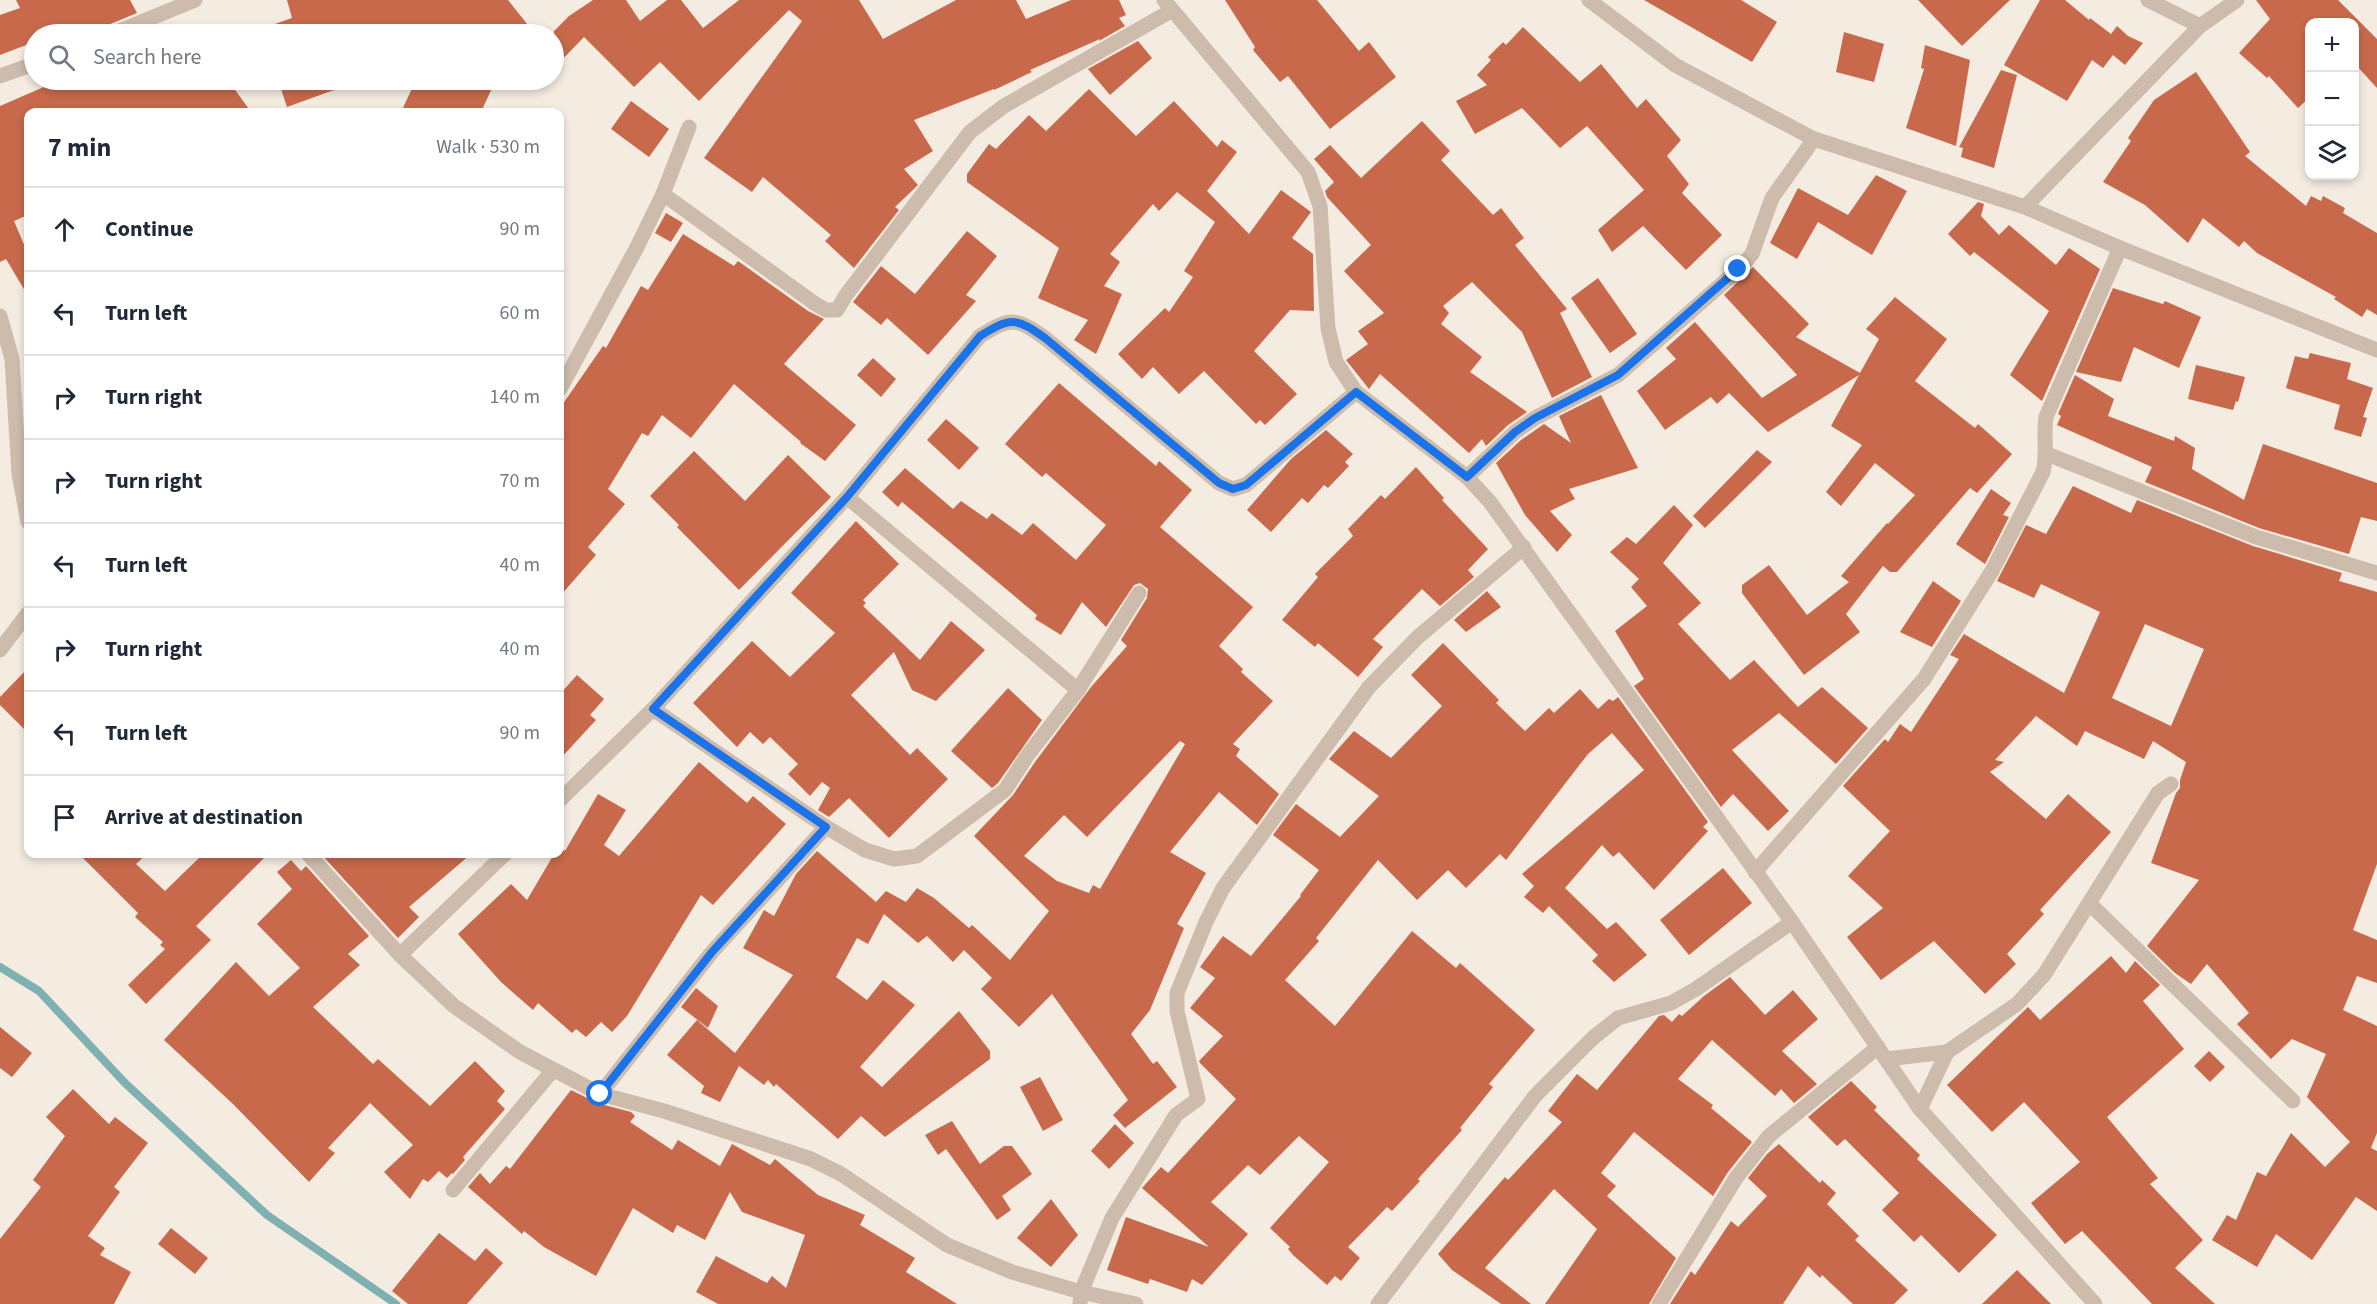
<!DOCTYPE html>
<html lang="en">
<head>
<meta charset="utf-8">
<style>
	body { margin:0; font-family:"Source Sans 3",sans-serif; background:#f2f2f3; color:#1f2937 }
	.controls { position:absolute; right:18px; top:18px; display:grid; overflow:hidden; border-radius:12px; box-shadow:0 3px 9px #0003 }
	.controls button { width:54px; height:54px; display:grid; place-items:center; padding:0; border:0; border-bottom:2px solid #e0e1e3; background:#fff; color:#1f2937; font:30px sans-serif }
	.stop { position:absolute; width:18px; height:18px; margin:-14px; border:4px solid #1a73e8; border-radius:50%; background:#fff }
	.stop.end { background:#1a73e8; border-color:#fff; box-shadow:0 2px 6px #0008 }
	.list { margin:0; padding:0; list-style:none }
	h2 { display:flex; justify-content:space-between; align-items:center; height:78px; margin:0; padding:0 24px; font-size:26px }
	h2 small { font-size:20px; font-weight:400; color:#747a83 }
	.list li { display:grid; grid-template-columns:39px 1fr auto; gap:18px; align-items:center; box-sizing:border-box; height:84px; padding:0 24px; border-top:2px solid #e0e1e3 }
	.list b { display:block; font-size:22px; white-space:nowrap }
	.list em { font-size:20px; font-style:normal; color:#747a83 }
	.icon { flex:none; width:33px; height:33px; fill:none; stroke:currentColor; stroke-width:2; stroke-linecap:round; stroke-linejoin:round }
	.map { position:relative; flex:none; width:2377px; height:1304px; overflow:hidden }
	.search { position:absolute; background:#fff; box-shadow:0 3px 9px #0003; left:24px; top:24px; width:540px; height:66px; display:flex; align-items:center; gap:15px; box-sizing:border-box; padding:0 21px; border-radius:33px; color:#747a83; font-size:22px }
	.panel { position:absolute; background:#fff; box-shadow:0 3px 9px #0003; left:24px; top:108px; width:540px; height:750px; border-radius:12px }
	.map>svg:first-child { display:block }
	.lines { fill:none; stroke-linecap:round; stroke-linejoin:round }
	.stream { stroke:#7fb0b2; stroke-width:8 }
	.building { fill:#c8694b; fill-rule:evenodd }
	.minor { stroke:#cdbbac; stroke-width:15 }
	.route { stroke:#1a73e8; stroke-width:8 }
</style>
</head>
<body>
<div class="map">
<svg width="2377" height="1304" viewBox="0 0 2377 1304">
	<rect width="100%" height="100%" fill="#f4ebe1"/>
	<g class="lines">
		<!-- stream -->
		<polyline class="stream" points="0,967 39,991 125,1083 267,1215 396,1304"/>
	</g>
	<!-- building -->
	<g class="building">
		<polygon points="16,0 130,0 137,13 108,25 102,34 34,34 34,42 0,55 0,15 20,8"/>
		<polygon points="287,0 508,0 535,34 361,34 359,28 340,34 256,34 255,31 292,18"/>
		<polygon points="593,0 626,0 640,21 667,0 681,0 703,28 739,0 859,0 883,39 956,0 1016,0 1026,19 1071,0 1119,0 1126,15 1119,18 1125,26 1099,41 1100,39 1030,70 1032,72 994,90 994,89 914,120 933,151 904,169 918,185 895,207 899,210 854,268 825,241 831,235 763,177 752,192 704,158 802,21 789,10 699,101 660,62 634,87 584,37 554,68 554,31 569,16"/>
		<polygon points="1225,0 1317,0 1359,51 1369,42 1396,77 1330,129 1288,76 1280,82 1253,50 1255,47"/>
		<polygon points="1644,0 1741,0 1777,22 1752,62"/>
		<polygon points="1918,0 2010,0 1962,46"/>
		<polygon points="2040,0 2065,0 2089,20 2090,18 2111,34 2117,26 2128,36 2143,43 2125,65 2113,55 2103,68 2092,60 2067,101 2004,65"/>
		<polygon points="2256,0 2338,0 2377,39 2377,88 2355,64 2355,22 2310,22 2310,97 2298,108 2269,76 2267,78 2239,53 2270,19"/>
		<polygon points="1523,27 1580,82 1601,64 1637,108 1646,99 1681,140 1667,156 1689,184 1682,193 1722,235 1686,270 1643,226 1612,252 1598,230 1644,190 1587,126 1560,148 1522,108 1475,134 1456,101 1487,85 1477,75 1491,60 1488,57 1503,42 1506,45"/>
		<polygon points="1844,32 1884,44 1874,82 1836,72"/>
		<polygon points="1138,41 1152,58 1110,95 1088,69"/>
		<polygon points="1925,45 1970,60 1956,146 1906,128 1924,69 1921,68"/>
		<polygon points="2001,70 2017,75 1994,168 1961,157 1963,148 1959,147"/>
		<polygon points="2196,72 2250,152 2245,156 2306,206 2311,196 2321,201 2323,196 2345,208 2343,213 2377,233 2377,315 2367,309 2362,317 2334,299 2336,297 2257,253 2244,241 2239,247 2203,218 2188,243 2145,205 2103,182 2131,141 2128,138 2154,100"/>
		<polygon points="60,80 228,80 251,112 28,112 28,215 14,221 28,254 28,296 6,259 0,262 0,106"/>
		<polygon points="278,80 355,80 356,82 287,107"/>
		<polygon points="416,80 479,80 493,86 481,112 401,112"/>
		<polygon points="1089,89 1136,136 1174,101 1217,147 1222,140 1237,152 1207,191 1249,234 1281,190 1311,212 1292,238 1313,254 1314,311 1290,310 1254,351 1297,394 1265,425 1260,420 1256,424 1204,371 1179,394 1153,367 1142,379 1118,354 1165,308 1169,312 1193,277 1184,271 1215,222 1177,192 1159,211 1153,204 1110,254 1120,262 1104,286 1122,294 1096,354 1074,340 1088,320 1038,298 1059,248 967,182 967,174 989,144 996,149 1029,115 1046,131"/>
		<polygon points="631,101 669,129 649,157 611,129"/>
		<polygon points="1422,121 1450,151 1441,160 1493,215 1501,208 1524,238 1515,245 1567,309 1560,313 1592,377 1552,398 1522,332 1472,282 1443,306 1449,313 1441,324 1482,357 1470,372 1527,412 1508,425 1486,446 1482,439 1469,453 1380,374 1369,389 1346,360 1368,344 1358,331 1384,313 1344,271 1371,245 1327,197 1325,191 1334,182 1314,159 1330,145 1361,178"/>
		<polygon points="1876,175 1907,191 1872,255 1818,222 1797,259 1770,243 1798,188 1848,215"/>
		<polygon points="1978,202 1984,204 1981,216 1999,235 2009,225 2056,265 2069,248 2100,269 2042,401 2010,375 2049,311 1974,252 1970,256 1948,234"/>
		<polygon points="666,213 683,223 671,242 655,233"/>
		<polygon points="967,231 997,256 966,295 976,301 928,355 887,318 881,325 853,302 881,266 915,294"/>
		<polygon points="683,234 734,266 738,261 808,311 824,319 784,364 856,425 825,461 800,443 801,442 734,384 691,438 662,415 648,436 642,433 608,489 625,504 588,547 596,555 560,596 560,408 603,346 606,348 641,286 648,290"/>
		<polygon points="1753,267 1809,324 1796,337 1860,373 1879,339 1866,329 1895,297 1947,339 1915,381 1975,428 1978,424 2012,454 1977,493 1970,488 1897,572 1890,572 1883,566 1846,614 1860,632 1804,675 1742,593 1742,585 1769,565 1807,615 1849,582 1841,576 1887,523 1888,524 1915,495 1875,463 1841,506 1826,492 1862,445 1831,426 1859,375 1768,432 1729,393 1717,404 1711,397 1665,430 1637,391 1676,359 1666,348 1695,322 1762,398 1797,375 1724,295"/>
		<polygon points="1598,278 1637,334 1610,353 1571,298"/>
		<polygon points="2113,288 2163,304 2165,301 2201,317 2179,368 2134,347 2121,382 2076,372"/>
		<polygon points="2310,353 2351,363 2347,379 2373,388 2363,417 2367,418 2361,437 2334,429 2340,405 2286,388 2295,356 2308,359"/>
		<polygon points="873,358 896,379 881,397 857,375"/>
		<polygon points="2196,365 2245,377 2238,402 2236,401 2233,410 2188,399"/>
		<polygon points="2075,375 2114,399 2108,416 2174,441 2175,436 2195,448 2192,469 2244,500 2263,444 2377,483 2377,521 2361,517 2349,554 2259,528 2145,482 2152,467 2057,425 2061,416 2058,414"/>
		<path d="M 1059,383 L 1156,466 L 1159,461 L 1192,490 L 1160,527 L 1253,607 L 1219,646 L 1243,669 L 1241,672 L 1273,701 L 1233,744 L 1240,749 L 1236,756 L 1279,794 L 1257,825 L 1219,792 L 1170,852 L 1206,873 L 1177,924 L 1184,928 L 1150,1010 L 1131,1034 L 1153,1064 L 1157,1061 L 1177,1087 L 1125,1128 L 1113,1115 L 1128,1100 L 1052,994 L 1019,1027 L 981,989 L 992,978 L 964,950 L 953,962 L 927,936 L 918,943 L 884,914 L 868,944 L 857,938 L 836,977 L 867,1000 L 883,980 L 915,1005 L 860,1067 L 882,1087 L 959,1011 L 990,1051 L 990,1059 L 885,1137 L 861,1116 L 838,1139 L 776,1084 L 774,1087 L 768,1080 L 764,1085 L 739,1066 L 720,1102 L 701,1093 L 704,1086 L 667,1055 L 697,1020 L 735,1053 L 793,975 L 743,948 L 764,910 L 774,916 L 796,874 L 817,851 L 876,902 L 886,891 L 906,902 L 917,888 L 934,898 L 969,928 L 972,925 L 1010,960 L 1049,911 L 974,836 L 1013,795 L 1035,762 L 1091,687 L 1127,646 L 1121,640 L 1147,598 L 1148,589 L 1140,583 L 1134,585 L 1106,627 L 1082,602 L 1061,635 L 1035,619 L 1037,615 L 902,502 L 898,507 L 882,492 L 905,468 L 953,509 L 961,501 L 987,519 L 992,513 L 1022,535 L 1033,523 L 1076,560 L 1106,525 L 1046,473 L 1042,477 L 1005,444 ZM 1180,741 L 1185,744 L 1100,889 L 1093,885 L 1089,893 L 1057,881 L 1024,856 L 1064,815 L 1087,837 Z"/>
		<polygon points="1601,395 1638,468 1569,489 1575,499 1550,511 1572,535 1557,552 1525,515 1496,463 1521,440 1544,424 1571,443 1559,416"/>
		<polygon points="946,419 979,448 959,470 927,440"/>
		<polygon points="1326,430 1353,454 1345,462 1349,466 1328,488 1324,485 1308,503 1302,498 1271,532 1247,510 1291,459"/>
		<polygon points="1757,450 1772,462 1705,528 1693,516"/>
		<polygon points="694,451 745,501 788,455 831,497 739,590 677,527 679,525 650,496"/>
		<polygon points="1416,467 1444,498 1442,500 1488,549 1468,570 1474,577 1440,606 1422,589 1373,639 1383,647 1358,677 1318,643 1315,647 1282,620 1318,577 1315,574 1353,536 1348,529 1381,495 1385,499"/>
		<path d="M 2073,486 L 2131,513 L 2137,500 L 2253,546 L 2342,573 L 2339,581 L 2377,592 L 2377,864 L 2353,930 L 2377,940 L 2377,983 L 2357,976 L 2343,1010 L 2377,1026 L 2377,1133 L 2371,1148 L 2377,1151 L 2377,1211 L 2356,1197 L 2312,1260 L 2276,1234 L 2257,1267 L 2212,1240 L 2227,1215 L 2236,1220 L 2257,1172 L 2266,1176 L 2291,1133 L 2325,1167 L 2350,1142 L 2307,1097 L 2326,1054 L 2292,1039 L 2271,1059 L 2237,1024 L 2249,1013 L 2207,964 L 2191,984 L 2175,973 L 2147,946 L 2199,880 L 2151,863 L 2176,793 L 2180,788 L 2180,780 L 2186,762 L 2153,741 L 2144,759 L 2085,731 L 2077,746 L 2036,716 L 1995,760 L 2004,762 L 1990,772 L 2046,819 L 2068,794 L 2111,832 L 2040,910 L 2044,914 L 2007,954 L 2016,964 L 1985,994 L 1934,941 L 1881,980 L 1847,937 L 1883,908 L 1848,876 L 1890,831 L 1843,786 L 1885,739 L 1888,742 L 1900,724 L 1911,732 L 1959,659 L 1950,655 L 1964,634 L 2064,693 L 2100,612 L 2041,584 L 2034,598 L 1997,581 L 2026,525 L 2046,534 ZM 2145,624 L 2204,649 L 2171,726 L 2112,698 Z"/>
		<polygon points="1991,489 2011,503 2003,515 2009,517 1985,564 1956,544"/>
		<polygon points="1674,505 1693,525 1663,563 1701,603 1678,624 1730,680 1754,660 1798,707 1822,687 1868,728 1836,764 1779,713 1732,750 1789,811 1768,831 1733,794 1721,807 1634,686 1644,679 1615,631 1647,606 1631,587 1639,579 1610,552 1627,537 1636,544"/>
		<polygon points="856,521 899,564 863,600 866,603 863,606 920,660 951,621 985,650 936,701 912,690 894,652 851,695 910,755 917,748 948,779 889,838 849,798 829,817 818,810 830,788 822,782 810,796 788,774 798,764 770,737 763,744 750,732 737,747 693,703 752,641 790,677 835,633 791,593"/>
		<polygon points="1933,581 1961,601 1932,647 1900,632"/>
		<polygon points="1487,591 1501,607 1466,632 1454,620"/>
		<polygon points="1443,643 1499,700 1496,703 1525,731 1549,708 1554,713 1580,689 1598,709 1609,699 1613,701 1618,697 1708,822 1703,827 1708,831 1654,890 1619,852 1613,857 1602,845 1565,888 1607,929 1616,922 1647,955 1614,982 1592,961 1598,955 1549,906 1543,913 1524,897 1534,886 1522,874 1644,770 1612,733 1588,754 1506,860 1500,854 1466,888 1448,870 1417,900 1378,860 1316,938 1319,941 1285,980 1335,1026 1412,931 1456,968 1460,963 1535,1030 1489,1084 1493,1087 1460,1128 1462,1130 1418,1179 1420,1181 1392,1211 1387,1207 1348,1247 1360,1258 1341,1281 1335,1276 1327,1285 1293,1255 1288,1249 1290,1247 1270,1228 1329,1162 1299,1136 1260,1175 1248,1165 1211,1202 1248,1234 1202,1285 1192,1279 1187,1292 1150,1279 1148,1284 1107,1270 1126,1217 1209,1247 1142,1188 1161,1167 1168,1173 1236,1099 1200,1063 1199,1061 1223,1036 1190,1008 1215,978 1200,967 1223,936 1251,956 1301,896 1300,895 1319,870 1273,835 1296,804 1340,837 1379,796 1329,759 1354,731 1391,758 1442,706 1411,675"/>
		<polygon points="28,668 28,733 0,705 0,697"/>
		<polygon points="577,675 604,699 590,715 596,720 560,759 560,694"/>
		<polygon points="1008,688 1042,720 998,783 992,788 951,751"/>
		<polygon points="699,762 747,803 753,796 786,824 713,905 701,895 627,1016 612,1032 601,1022 586,1037 576,1029 572,1033 538,1003 533,1010 501,982 458,934 511,884 527,900 554,854 560,854 560,848 565,851 598,794 626,810 604,845 619,856"/>
		<polygon points="79,854 147,854 136,864 165,891 203,854 268,854 196,926 211,940 146,1004 128,985 165,949 160,945 163,942 135,917 138,913"/>
		<polygon points="321,854 471,854 409,907 419,917 398,938"/>
		<polygon points="291,860 301,871 306,866 369,936 348,954 360,965 313,1007 373,1064 378,1059 430,1106 475,1061 505,1091 497,1101 505,1109 463,1157 465,1160 453,1174 452,1173 447,1178 439,1171 428,1182 423,1179 410,1199 384,1172 413,1145 370,1103 328,1148 335,1153 309,1182 233,1104 164,1040 236,962 269,996 300,968 257,924 292,889 277,872"/>
		<polygon points="1723,868 1752,903 1689,955 1660,920"/>
		<polygon points="2111,956 2126,973 2135,961 2160,985 2143,1001 2184,1049 2107,1117 2158,1178 2150,1184 2203,1240 2175,1268 2215,1304 2152,1304 2082,1231 2065,1244 2031,1203 2080,1162 2024,1102 1992,1132 1947,1085 2028,1007 2040,1020"/>
		<polygon points="1730,977 1765,1015 1793,990 1818,1019 1782,1051 1817,1084 1794,1103 1781,1089 1775,1096 1712,1040 1678,1079 1713,1105 1711,1108 1752,1142 1728,1172 1713,1196 1634,1132 1601,1173 1616,1186 1607,1196 1676,1258 1649,1304 1545,1304 1597,1229 1554,1189 1485,1268 1531,1304 1501,1304 1452,1270 1438,1254 1505,1177 1508,1180 1562,1122 1548,1111 1577,1074 1597,1090 1659,1016 1664,1015 1672,1022 1679,1014 1682,1016 1704,996"/>
		<polygon points="696,988 718,1006 708,1028 681,1007"/>
		<polygon points="0,1027 32,1053 12,1077 0,1068"/>
		<polygon points="2209,1051 2225,1067 2210,1082 2194,1066"/>
		<polygon points="1040,1077 1063,1120 1043,1131 1020,1087"/>
		<polygon points="1851,1081 1877,1107 1874,1110 1920,1155 1917,1159 1997,1235 1959,1273 1921,1235 1914,1242 1882,1210 1899,1193 1845,1139 1837,1146 1808,1117"/>
		<polygon points="73,1089 109,1124 115,1117 148,1143 114,1187 120,1192 88,1236 105,1248 100,1255 131,1272 114,1304 0,1304 0,1239 41,1187 33,1180 65,1136 46,1117"/>
		<polygon points="571,1090 597,1103 631,1112 635,1116 630,1122 672,1150 678,1140 720,1166 732,1144 770,1165 775,1159 818,1195 865,1215 860,1225 915,1258 906,1272 957,1304 718,1304 696,1292 716,1256 767,1283 772,1276 786,1288 805,1235 742,1212 730,1192 705,1240 677,1225 673,1233 633,1208 596,1276 544,1247 524,1231 522,1234 468,1187 480,1173 490,1184 506,1166 510,1169"/>
		<polygon points="952,1121 980,1164 1004,1146 1012,1146 1032,1174 1002,1196 1011,1210 997,1220 946,1149 938,1155 925,1135"/>
		<polygon points="1115,1124 1134,1143 1109,1169 1091,1151"/>
		<polygon points="1779,1144 1820,1183 1822,1180 1836,1193 1827,1204 1859,1236 1855,1240 1908,1290 1894,1304 1853,1304 1822,1275 1820,1278 1808,1266 1783,1304 1670,1304 1691,1271 1695,1275 1731,1221 1738,1227 1767,1196 1748,1178 1767,1154"/>
		<polygon points="1051,1199 1078,1235 1051,1267 1017,1238"/>
		<polygon points="171,1228 208,1258 195,1274 158,1244"/>
		<polygon points="439,1233 475,1261 486,1248 503,1263 467,1304 408,1304 392,1291"/>
		<polygon points="2017,1270 2051,1304 1982,1304"/>
	</g>
	<g class="lines">
		<!-- minor -->
		<g class="minor">
			<polyline points="1164,0 1308,172 1320,206 1328,328 1336,362 1356,392 1467,477 1490,502 1792,922 1920,1109 2095,1304"/>
			<polyline points="1589,0 1675,65 1814,139 2025,207 2120,248 2377,350"/>
			<polyline points="2148,0 2200,26"/>
			<polyline points="112,34 195,0"/>
			<polyline points="0,76 34,64"/>
			<polyline points="663,194 814,303 826,310 837,310 846,295 970,132 1004,106 1171,11"/>
			<polyline points="2025,207 2200,26 2237,0"/>
			<polyline points="0,316 12,359 19,474 28,522"/>
			<polyline points="560,389 636,249 663,194 689,127"/>
			<polyline points="2047,454 2256,537 2377,573"/>
			<polyline points="1467,477 1515,432 1535,418 1618,375 1739,269 1752,254 1772,198 1814,139"/>
			<polyline points="847,497 1078,690"/>
			<polyline points="0,650 28,613"/>
			<polyline points="653,709 826,827 865,850 894,859 917,856 1005,790 1027,756 1078,690 1139,593"/>
			<path d="M 560,800 L 653,709 L 847,497 L 980,336 C 1011,317 1015,317 1045,338 L 1219,483 L 1233,489 L 1246,485 L 1356,392"/>
			<polyline points="308,854 400,955 454,1006 520,1052 600,1094 664,1111 811,1159 841,1174 947,1245 1012,1272 1081,1292 1136,1304"/>
			<path d="M 1755,872 L 1924,679 L 1992,571 L 2043,472 C 2048,452 2043,437 2046,417 L 2120,248"/>
			<polyline points="2090,904 2293,1101"/>
			<polyline points="400,955 505,854"/>
			<polyline points="1886,1059 1947,1052 2017,1004 2044,975 2158,793 2171,784"/>
			<polyline points="600,1094 712,952 826,827"/>
			<polyline points="1920,1109 1947,1052"/>
			<polyline points="453,1190 553,1070"/>
			<polyline points="1080,1304 1081,1292 1112,1218 1176,1115 1198,1099 1177,1011 1177,993 1206,922 1223,888 1369,687 1418,637 1524,547"/>
			<polyline points="1378,1304 1535,1096 1594,1037 1618,1018 1671,1003 1696,989 1792,922"/>
			<polyline points="1659,1304 1736,1178 1769,1136 1878,1047"/>
		</g>
	</g>
	<g class="lines">
		<!-- route -->
		<path class="route" d="M 600,1094 L 712,952 L 826,827 L 653,709 L 847,497 L 980,336 C 1011,317 1015,317 1045,338 L 1219,483 L 1233,489 L 1246,485 L 1356,392 L 1467,477 L 1515,432 L 1535,418 L 1618,375 L 1738,269"/>
	</g>
</svg>
<div class="controls">
<button>+</button>
<button>−</button>
<button><svg class="icon" aria-label="layers" viewBox="0 0 24 24"><path d="M12 4l9 5-9 5-9-5zM3 14l9 5 9-5"/></svg></button>
</div>
<div class="stop" style="left:600px;top:1094px"></div>
<div class="stop end" style="left:1738px;top:269px"></div>
<div class="search"><svg class="icon" aria-label="search" viewBox="0 0 24 24"><circle cx="10" cy="10" r="6"/><path d="M15 15l6 6"/></svg>Search here</div>
<section class="panel">
<h2>7 min<small>Walk · 530 m</small></h2>
<ul class="list">
<li><svg class="icon" aria-label="ahead" viewBox="0 0 24 24"><path d="M12 20V5M6 11l6-6 6 6"/></svg><div><b>Continue</b></div><em>90 m</em></li>
<li><svg class="icon" aria-label="left" viewBox="0 0 24 24"><path d="M17 20v-9H6M10 6l-5 5 5 5"/></svg><div><b>Turn left</b></div><em>60 m</em></li>
<li><svg class="icon" aria-label="right" viewBox="0 0 24 24"><path d="M7 20v-9h11M14 6l5 5-5 5"/></svg><div><b>Turn right</b></div><em>140 m</em></li>
<li><svg class="icon" aria-label="right" viewBox="0 0 24 24"><path d="M7 20v-9h11M14 6l5 5-5 5"/></svg><div><b>Turn right</b></div><em>70 m</em></li>
<li><svg class="icon" aria-label="left" viewBox="0 0 24 24"><path d="M17 20v-9H6M10 6l-5 5 5 5"/></svg><div><b>Turn left</b></div><em>40 m</em></li>
<li><svg class="icon" aria-label="right" viewBox="0 0 24 24"><path d="M7 20v-9h11M14 6l5 5-5 5"/></svg><div><b>Turn right</b></div><em>40 m</em></li>
<li><svg class="icon" aria-label="left" viewBox="0 0 24 24"><path d="M17 20v-9H6M10 6l-5 5 5 5"/></svg><div><b>Turn left</b></div><em>90 m</em></li>
<li><svg class="icon" aria-label="arrive" viewBox="0 0 24 24"><path d="M6 21V4h12l-3 4 3 4H6"/></svg><div><b>Arrive at destination</b></div></li>
</ul>
</section>
</div>
</body>
</html>
